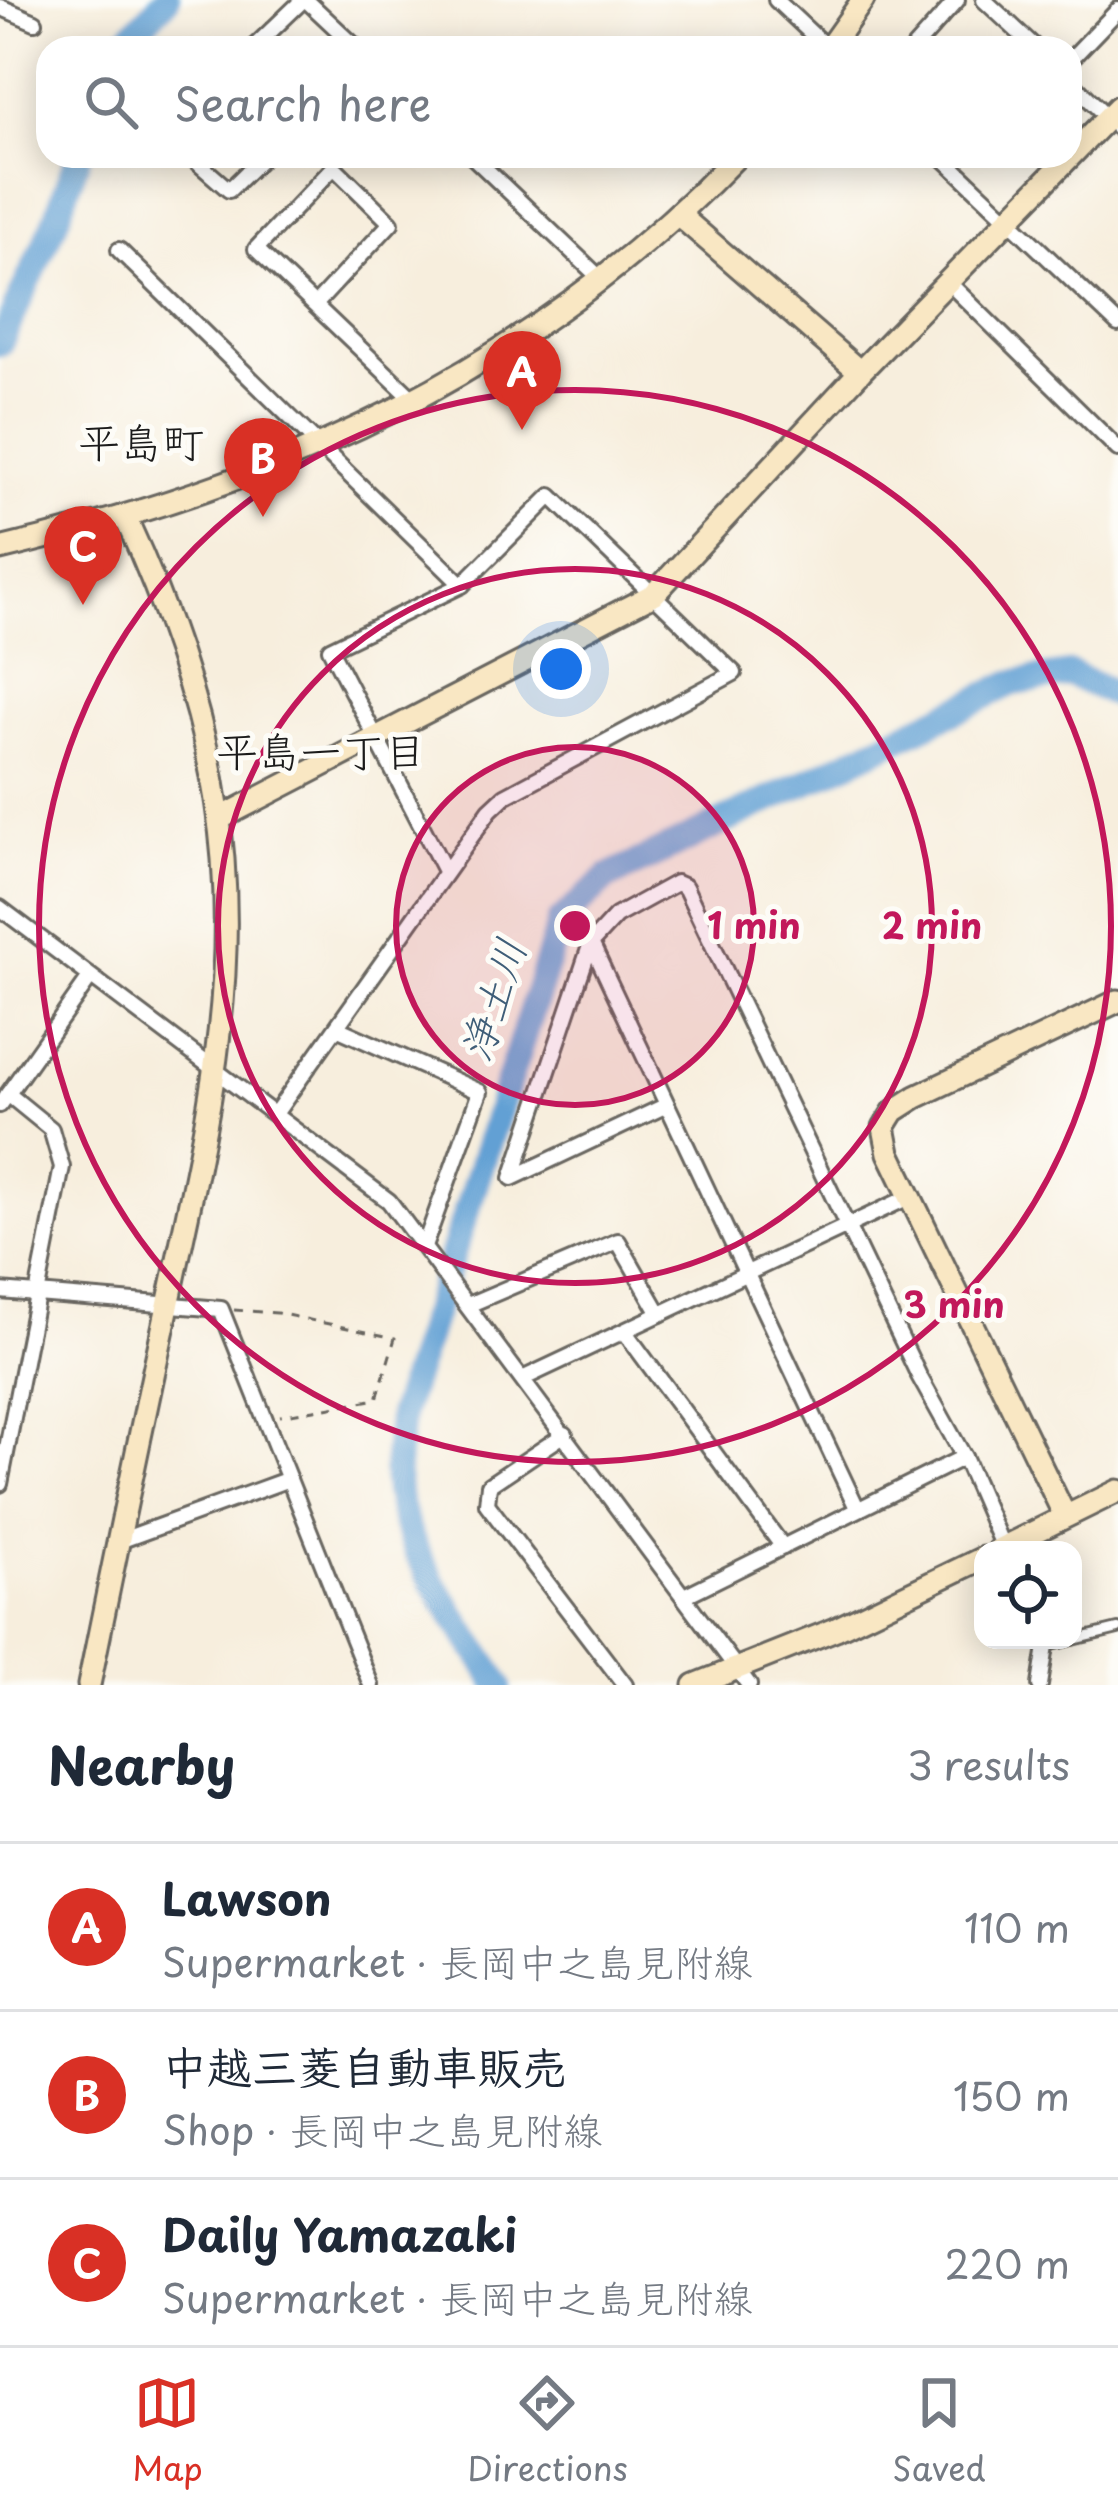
<!DOCTYPE html>
<html lang="en">
<head>
<meta charset="utf-8">
<style>
	body { margin:0; font-family:"Playpen Sans","Klee One",sans-serif; background:#f6f6f7; color:#1f2937 }
	.controls { position:absolute; right:36px; bottom:36px; display:grid; overflow:hidden; border-radius:24px; box-shadow:0 6px 30px #0003 }
	.controls button { width:108px; height:108px; display:grid; place-items:center; padding:0; border:0; border-bottom:3px solid #e0e1e3; background:#fff; color:#1f2937; font:60px sans-serif }
	.you { position:absolute; left:561px; top:669px; width:42px; height:42px; margin:-30px; border:9px solid #fff; border-radius:50%; background:#1a73e8; box-shadow:0 0 0 18px #1a73e833 }
	.badge { display:grid; place-items:center; width:78px; height:78px; border-radius:50%; background:#d93025; color:#fff; font-size:39px; font-weight:700 }
	.pin { position:absolute; translate:-50% -99px; filter:drop-shadow(0 3px 6px #0008) }
	.pin::after { content:''; position:absolute; top:63px; width:42px; height:36px; background:inherit; clip-path:polygon(0 0,100% 0,50% 100%) }
	.list { margin:0; padding:0; list-style:none }
	h2 { display:flex; justify-content:space-between; align-items:center; height:156px; margin:0; padding:0 48px; font-size:51px }
	h2 small { font-size:39px; font-weight:400; color:#747a83 }
	.list li { display:grid; grid-template-columns:78px 1fr auto; gap:36px; align-items:center; box-sizing:border-box; height:168px; padding:0 48px; border-top:3px solid #e0e1e3 }
	.list b { display:block; font-size:45px; white-space:nowrap }
	.list p { margin:0; font-size:39px; white-space:nowrap; color:#747a83 }
	.list em { font-size:39px; font-style:normal; color:#747a83 }
	.icon { flex:none; width:66px; height:66px; fill:none; stroke:currentColor; stroke-width:2; stroke-linecap:round; stroke-linejoin:round }
	.map { position:relative; flex:none; width:1118px; height:1685px; overflow:hidden }
	.search { position:absolute; background:#fff; box-shadow:0 6px 30px #0003; left:36px; right:36px; top:36px; height:132px; display:flex; align-items:center; gap:30px; box-sizing:border-box; padding:0 42px; border-radius:36px; color:#747a83; font-size:45px }
	.sheet { height:660px; background:#fff }
	nav { display:flex; justify-content:space-around; align-items:center; box-sizing:border-box; height:168px; border-top:3px solid #e0e1e3; background:#fff; font-size:33px; color:#747a83 }
	nav a { display:grid; justify-items:center; gap:6px }
	nav .on { color:#d93025 }
	.map>svg:first-child { display:block }
	.lines { fill:none; stroke-linecap:round; stroke-linejoin:round }
	.river { stroke:#62a0d4; stroke-width:27 }
	.lane-casing { stroke:#696660; stroke-width:14 }
	.street-casing { stroke:#696660; stroke-width:20 }
	.secondary-casing { stroke:#696660; stroke-width:27 }
	.path { stroke:#696660; stroke-width:3; stroke-dasharray:9 9; stroke-linecap:butt }
	.lane { stroke:#fff; stroke-width:8 }
	.street { stroke:#fff; stroke-width:14 }
	.secondary { stroke:#f9e7c3; stroke-width:21 }
	.ring { fill:none; stroke:#c2185b; stroke-width:6 }
	.labels { text-anchor:middle; dominant-baseline:central; stroke-width:10; stroke-linejoin:round; paint-order:stroke }
	.neighbourhood-label { font-size:42px; fill:#1c1c1c; stroke:#fdfcf7 }
	.water-label { font-size:42px; font-style:italic; fill:#3f5e78; stroke:#fdfcf7 }
	.centre { fill:#c2185b; stroke:#fdfcf7; stroke-width:6 }
	.ring-label { font-size:36px; text-anchor:middle; font-weight:bold; fill:#c2185b; stroke:#fdfcf7; stroke-width:10; stroke-linejoin:round; paint-order:stroke }
</style>
</head>
<body>
<div class="map">
<svg width="1118" height="1685" viewBox="0 0 1118 1685">
	<rect width="100%" height="100%" fill="#fdfcf7"/>
	<filter id="ink" filterUnits="userSpaceOnUse"><feTurbulence type="fractalNoise" baseFrequency=".00833" numOctaves="2"/><feDisplacementMap in="SourceGraphic" scale="24" xChannelSelector="R" yChannelSelector="G"/><feConvolveMatrix kernelMatrix="1 2 1 2 8 2 1 2 1" color-interpolation-filters="sRGB"/></filter>
	<filter id="wash" filterUnits="userSpaceOnUse"><feTurbulence type="fractalNoise" baseFrequency=".004" numOctaves="4" result="noise"/><feDisplacementMap in="SourceGraphic" scale="48" xChannelSelector="R" yChannelSelector="G"/><feGaussianBlur stdDeviation="2.7" result="paint"/><feColorMatrix in="noise" values="0 0 0 0 0 0 0 0 0 0 0 0 0 0 0 0 0 1.4 0 .05"/><feComposite in="paint" operator="in"/></filter>
	<g filter="url(#wash)">
		<rect width="100%" height="100%" fill="#f7eedd"/>
		<g class="lines">
			<!-- river -->
			<g class="river">
				<polyline points="119,48 166,0"/>
				<polyline points="0,343 56,220 78,156"/>
				<path d="M 499,1685 C 463,1625 400,1551 396,1478 C 395,1457 399,1435 401,1413 L 560,922 L 607,878 L 1012,683 L 1070,674 L 1118,696"/>
			</g>
		</g>
	</g>
	<g filter="url(#ink)">
		<g class="lines">
			<!-- lane casing -->
			<g class="lane-casing">
				<g id="lane">
					<polyline points="1073,1640 1118,1629"/>
					<polyline points="1048,1646 1073,1640"/>
				</g>
			</g>
			<!-- street casing -->
			<g class="street-casing">
				<g id="street">
					<polyline points="306,0 357,48"/>
					<polyline points="776,0 827,48"/>
					<polyline points="984,0 1036,48"/>
					<polyline points="0,7 35,22"/>
					<polyline points="253,48 303,0"/>
					<polyline points="914,48 957,0"/>
					<polyline points="1070,60 1118,10"/>
					<polyline points="1070,80 1118,128"/>
					<polyline points="190,156 229,190 264,156"/>
					<polyline points="472,156 602,280"/>
					<polyline points="941,156 1118,324"/>
					<polyline points="119,250 462,585"/>
					<polyline points="948,282 1118,449"/>
					<polyline points="315,305 391,223 334,167 256,249 415,401"/>
					<polyline points="0,908 389,1201 749,1685"/>
					<polyline points="591,943 857,1508"/>
					<polyline points="339,1029 480,1092 425,1244"/>
					<polyline points="0,1105 89,979"/>
					<polyline points="667,1105 512,1178 591,943 616,916 676,883 685,887 919,1376 964,1457 1004,1550"/>
					<polyline points="275,1114 490,810 505,796 734,673 551,496 462,585 330,649 445,871"/>
					<polyline points="0,1291 221,1309 371,1685"/>
					<polyline points="468,1305 618,1241 660,1314"/>
					<polyline points="625,1332 783,1547"/>
					<polyline points="522,1379 911,1196"/>
					<polyline points="565,1434 489,1485 487,1504 625,1685"/>
					<polyline points="0,1484 62,1167 51,1129 8,1094"/>
					<polyline points="122,1540 289,1479"/>
					<polyline points="684,1596 964,1457"/>
					<polyline points="1040,1685 1047,1640"/>
				</g>
			</g>
			<!-- secondary casing -->
			<g class="secondary-casing">
				<g id="secondary">
					<polyline points="829,48 863,0"/>
					<polyline points="679,215 860,372"/>
					<path d="M 0,549 C 287,481 530,371 737,156"/>
					<polyline points="219,819 654,594 860,372 1118,107"/>
					<polyline points="1065,1516 889,1153 884,1127 894,1111 916,1097 1118,1001"/>
					<polyline points="998,1550 1118,1491"/>
					<path d="M 89,1685 C 115,1557 141,1429 169,1301 C 201,1149 235,1016 223,859 C 214,741 175,625 126,519"/>
					<polyline points="695,1685 836,1629 983,1558"/>
				</g>
			</g>
			<!-- path -->
			<polyline class="path" points="234,1310 277,1313 395,1338 377,1399 280,1416"/>
			<!-- lane -->
			<use href="#lane" class="lane"/>
			<!-- street -->
			<use href="#street" class="street"/>
			<!-- secondary -->
			<use href="#secondary" class="secondary"/>
		</g>
	</g>
	<!-- distance rings -->
	<circle cx="575" cy="926" r="179" fill="#c2185b" fill-opacity=".12"/>
	<g class="ring">
		<circle cx="575" cy="926" r="179"/>
		<circle cx="575" cy="926" r="357"/>
		<circle cx="575" cy="926" r="536"/>
	</g>
	<g class="labels">
		<!-- neighbourhood labels -->
		<g class="neighbourhood-label">
			<text x="141" y="440">平島町</text>
			<text x="321" y="749">平島一丁目</text>
		</g>
		<!-- water labels -->
		<g class="water-label">
			<text transform="translate(491 999) rotate(-72)">浄土川</text>
		</g>
	</g>
	<circle cx="575" cy="926" r="18" class="centre"/>
	<g class="ring-label">
		<text x="754" y="939">1 min</text>
		<text x="932" y="939">2 min</text>
		<text x="954" y="1318">3 min</text>
	</g>
</svg>
<div class="controls">
<button><svg class="icon" aria-label="locate" viewBox="0 0 24 24"><circle cx="12" cy="12" r="6"/><path d="M12 2v4M12 18v4M2 12h4M18 12h4"/></svg></button>
</div>
<div class="you"></div>
<div class="pin badge" style="left:522px;top:430px">A</div>
<div class="pin badge" style="left:263px;top:517px">B</div>
<div class="pin badge" style="left:83px;top:605px">C</div>
<div class="search"><svg class="icon" aria-label="search" viewBox="0 0 24 24"><circle cx="10" cy="10" r="6"/><path d="M15 15l6 6"/></svg>Search here</div>
</div>
<section class="sheet">
<h2>Nearby<small>3 results</small></h2>
<ul class="list">
<li><span class="badge">A</span><div><b>Lawson</b><p>Supermarket · 長岡中之島見附線</p></div><em>110 m</em></li>
<li><span class="badge">B</span><div><b>中越三菱自動車販売</b><p>Shop · 長岡中之島見附線</p></div><em>150 m</em></li>
<li><span class="badge">C</span><div><b>Daily Yamazaki</b><p>Supermarket · 長岡中之島見附線</p></div><em>220 m</em></li>
</ul>
</section>
<nav>
<a class="on"><svg class="icon" aria-label="map" viewBox="0 0 24 24"><path d="M3 6l6-2 6 2 6-2v14l-6 2-6-2-6 2zM9 4v14M15 6v14"/></svg>Map</a>
<a><svg class="icon" aria-label="directions" viewBox="0 0 24 24"><path d="M12 3l9 9-9 9-9-9zM9 14v-3h6M13 9l2 2-2 2"/></svg>Directions</a>
<a><svg class="icon" aria-label="saved" viewBox="0 0 24 24"><path d="M7 4h10v16l-5-4-5 4z"/></svg>Saved</a>
</nav>
</body>
</html>
